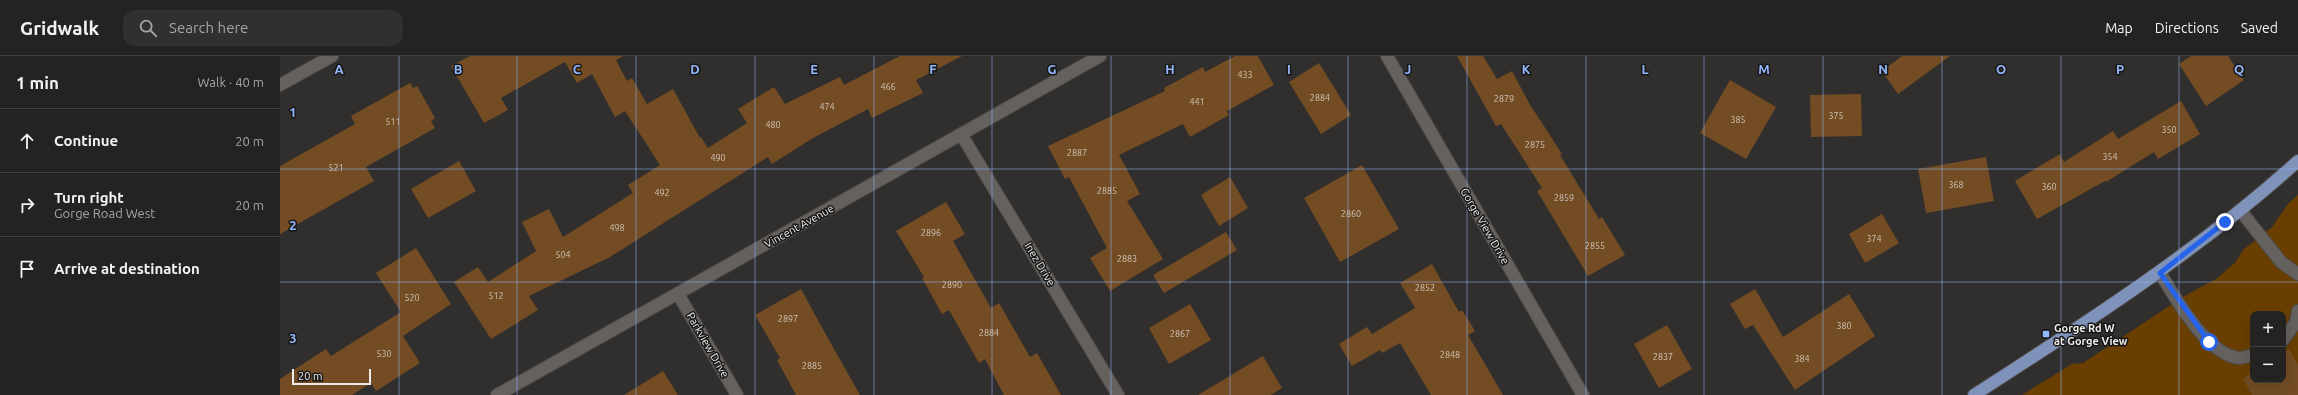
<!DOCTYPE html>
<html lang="en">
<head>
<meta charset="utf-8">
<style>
	body { margin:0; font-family:Ubuntu,sans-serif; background:#312f2f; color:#f1f3f6 }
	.controls { position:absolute; right:12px; bottom:12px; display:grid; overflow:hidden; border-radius:8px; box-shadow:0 4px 16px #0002 }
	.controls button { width:36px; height:36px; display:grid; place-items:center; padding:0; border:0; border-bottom:1px solid #424040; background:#252322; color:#f1f3f6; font:20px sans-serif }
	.scale { position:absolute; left:12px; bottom:10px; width:79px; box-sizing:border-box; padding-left:4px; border:2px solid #edecea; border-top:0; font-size:11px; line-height:14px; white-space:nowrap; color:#edecea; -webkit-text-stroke:3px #181716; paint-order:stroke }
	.stop { position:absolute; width:12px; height:12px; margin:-9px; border:3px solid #2563eb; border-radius:50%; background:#fff }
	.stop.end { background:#2563eb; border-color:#fff; box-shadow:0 1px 4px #0008 }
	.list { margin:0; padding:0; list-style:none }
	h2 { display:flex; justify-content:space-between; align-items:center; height:52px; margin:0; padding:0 16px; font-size:17px }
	h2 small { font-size:13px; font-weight:400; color:#a3a4a5 }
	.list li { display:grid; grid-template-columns:26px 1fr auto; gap:12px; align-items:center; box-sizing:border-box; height:64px; padding:0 16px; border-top:1px solid #424040 }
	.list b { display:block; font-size:15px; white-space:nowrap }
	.list p { margin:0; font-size:13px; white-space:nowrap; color:#a3a4a5 }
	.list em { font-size:13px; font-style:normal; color:#a3a4a5 }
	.icon { flex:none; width:22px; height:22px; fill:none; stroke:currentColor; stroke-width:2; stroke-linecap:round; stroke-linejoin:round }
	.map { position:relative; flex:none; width:2018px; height:339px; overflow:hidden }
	header { display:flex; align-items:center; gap:24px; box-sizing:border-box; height:56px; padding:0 20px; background:#252322; border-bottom:1px solid #424040 }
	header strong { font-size:19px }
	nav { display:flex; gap:22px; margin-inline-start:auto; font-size:14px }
	.search { width:280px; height:36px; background:#312f2f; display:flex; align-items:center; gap:10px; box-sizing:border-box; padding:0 14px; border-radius:12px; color:#a3a4a5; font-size:15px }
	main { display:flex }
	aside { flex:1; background:#252322 }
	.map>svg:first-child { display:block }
	.green { fill:#6a3e01; fill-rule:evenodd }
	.building { fill:#734c23 }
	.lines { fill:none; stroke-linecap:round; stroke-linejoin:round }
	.minor-casing { stroke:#4c4a48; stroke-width:14 }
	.major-casing { stroke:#4c4a48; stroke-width:14 }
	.minor { stroke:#64615f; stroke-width:12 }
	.major { stroke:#7f93ba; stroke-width:12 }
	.route { stroke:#2563eb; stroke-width:5 }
	.grid { fill:none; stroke:#93b7fd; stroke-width:1; stroke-opacity:0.55 }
	.poi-dot { fill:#93b7fd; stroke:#181716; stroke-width:1.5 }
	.labels { text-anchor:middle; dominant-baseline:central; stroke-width:3; stroke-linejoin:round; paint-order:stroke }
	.number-label { font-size:9px; fill:#cec4b8 }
	.street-label { font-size:11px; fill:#edecea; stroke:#181716 }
	.poi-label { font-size:11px; font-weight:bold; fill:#edecea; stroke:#181716; text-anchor:start }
	.grid-label { font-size:13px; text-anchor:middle; font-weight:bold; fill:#93b7fd; stroke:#181716; stroke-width:3; stroke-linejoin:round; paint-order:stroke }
</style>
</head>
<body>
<header>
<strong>Gridwalk</strong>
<div class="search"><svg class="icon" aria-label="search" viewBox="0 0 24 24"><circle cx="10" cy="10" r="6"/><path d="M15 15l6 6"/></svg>Search here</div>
<nav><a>Map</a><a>Directions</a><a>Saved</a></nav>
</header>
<main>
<aside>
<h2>1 min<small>Walk · 40 m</small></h2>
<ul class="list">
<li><svg class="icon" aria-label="ahead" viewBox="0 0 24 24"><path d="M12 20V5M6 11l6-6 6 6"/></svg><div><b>Continue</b></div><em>20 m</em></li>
<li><svg class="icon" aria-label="right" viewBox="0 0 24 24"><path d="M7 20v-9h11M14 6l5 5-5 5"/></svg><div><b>Turn right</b><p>Gorge Road West</p></div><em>20 m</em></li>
<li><svg class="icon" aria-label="arrive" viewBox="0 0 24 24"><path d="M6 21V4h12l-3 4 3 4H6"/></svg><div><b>Arrive at destination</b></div></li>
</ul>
</aside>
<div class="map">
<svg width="2018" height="339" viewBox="0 0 2018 339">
	<rect width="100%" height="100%" fill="#312f2d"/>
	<!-- green -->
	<path class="green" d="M 2018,139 L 2018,339 L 1742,339 L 1792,308 L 1803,307 L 1906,239 L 1936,223 L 1955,207 L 1963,194 L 1992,171 L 2008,148 ZM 1973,258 L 2003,258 L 2003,324 L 1973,324 Z"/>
	<!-- building -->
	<g class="building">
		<polygon points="190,0 343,0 336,4 347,25 352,22 367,48 393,33 420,82 421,81 428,92 467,67 458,53 494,31 505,48 560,21 564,29 620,0 682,0 636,24 643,37 592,62 588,53 533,82 492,108 488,101 330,201 249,240 258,254 211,283 174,226 198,211 208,226 256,195 242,166 269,153 283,181 353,137 348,129 380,109 345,55 335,61 312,18 297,27 285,6 221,42 228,54 204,67 171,10"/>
		<polygon points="955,0 978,0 994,29 947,55 949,59 910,81 903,68 839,99 860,138 847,145 883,203 830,235 810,202 827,192 789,121 785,123 768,90 885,35 884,32 923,11 925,16"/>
		<polygon points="1177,0 1203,0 1217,23 1232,15 1249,47 1282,98 1280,99 1319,163 1322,161 1345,199 1308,220 1257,135 1262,132 1221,68 1216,70"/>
		<polygon points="1622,0 1670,0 1618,38 1602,15"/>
		<polygon points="1911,0 1948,0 1964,24 1926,50 1899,8"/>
		<polygon points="1039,7 1071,59 1041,78 1009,26"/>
		<polygon points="1450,24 1496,51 1466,103 1420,77"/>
		<polygon points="130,27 133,32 137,30 155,62 151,65 155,72 86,111 94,125 0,178 0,110 75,68 71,60"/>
		<polygon points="1581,38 1582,80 1531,81 1530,39"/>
		<polygon points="1901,45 1920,78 1878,103 1874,96 1826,126 1825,125 1757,163 1735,125 1780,98 1784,106 1833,75 1838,83"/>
		<polygon points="1706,101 1714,145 1646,157 1638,113"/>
		<polygon points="179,105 196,135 148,162 131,133"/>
		<polygon points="1082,109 1119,173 1060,206 1024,142"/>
		<polygon points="950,121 968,152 939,170 921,139"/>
		<polygon points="666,146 685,178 673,185 711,252 719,247 750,301 757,297 781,339 724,339 705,303 699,307 669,254 662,258 642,222 644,221 616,175"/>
		<polygon points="1602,158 1619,187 1585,207 1569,178"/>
		<polygon points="946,176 957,194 884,237 873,219"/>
		<polygon points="136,192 171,248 123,280 140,307 96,335 91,327 72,339 0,339 0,323 46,293 51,300 121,256 96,217"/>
		<polygon points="1152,208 1179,256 1182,254 1195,275 1188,279 1223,339 1151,339 1120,287 1102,297 1100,294 1072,310 1059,288 1087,271 1092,278 1135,252 1120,227"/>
		<polygon points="521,233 540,268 580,339 516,339 497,304 500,302 475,259"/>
		<polygon points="1475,233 1503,281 1569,238 1595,280 1515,334 1473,269 1465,273 1450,248"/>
		<polygon points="910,248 931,284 889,308 869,272"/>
		<polygon points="1387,269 1412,313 1379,332 1354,288"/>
		<polygon points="2009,293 2018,308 2018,339 1972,339 1963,323 1969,319 1968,317 1973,314 1973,324 2003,324 2003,297"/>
		<polygon points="983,300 1002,332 991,339 918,339"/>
		<polygon points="383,315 398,339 344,339"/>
	</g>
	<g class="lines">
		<!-- minor casing -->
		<g class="minor-casing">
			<g id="minor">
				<polyline points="1107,0 1303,339"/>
				<polyline points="0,29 52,0"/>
				<polyline points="681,78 838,339"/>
				<polyline points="1960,154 2001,206 2018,218"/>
				<path d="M 1880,217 C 1896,243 1926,297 1958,302 C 1962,302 1969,300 1973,299"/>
				<polyline points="398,238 457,339"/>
				<polyline points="2003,284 2016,266 2018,255"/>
				<polyline points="217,339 820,0"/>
			</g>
		</g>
		<!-- major casing -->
		<g class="major-casing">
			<path id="major" d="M 1694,339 C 1806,267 1918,195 2018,105"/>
		</g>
		<!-- minor -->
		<use href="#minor" class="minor"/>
		<!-- major -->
		<use href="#major" class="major"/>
	</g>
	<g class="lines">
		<!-- route -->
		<polyline class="route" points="1929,286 1880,217 1945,166"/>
	</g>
	<!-- grid -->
	<path class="grid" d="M 119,0 L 119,339M 237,0 L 237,339M 356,0 L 356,339M 475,0 L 475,339M 594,0 L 594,339M 712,0 L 712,339M 831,0 L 831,339M 950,0 L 950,339M 1068,0 L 1068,339M 1187,0 L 1187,339M 1306,0 L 1306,339M 1424,0 L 1424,339M 1543,0 L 1543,339M 1662,0 L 1662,339M 1781,0 L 1781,339M 1899,0 L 1899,339M 0,113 L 2018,113M 0,226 L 2018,226"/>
	<!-- markers -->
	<rect class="poi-dot" x="1762" y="274" width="8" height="8" rx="2"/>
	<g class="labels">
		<!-- number labels -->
		<g class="number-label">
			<text x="965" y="19">433</text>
			<text x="608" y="31">466</text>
			<text x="1040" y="42">2884</text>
			<text x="1224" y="43">2879</text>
			<text x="917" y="46">441</text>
			<text x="547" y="51">474</text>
			<text x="1556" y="60">375</text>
			<text x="1458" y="64">385</text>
			<text x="113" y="66">511</text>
			<text x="493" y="69">480</text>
			<text x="1889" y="74">350</text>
			<text x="1255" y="89">2875</text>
			<text x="797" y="97">2887</text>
			<text x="1830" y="101">354</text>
			<text x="438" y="102">490</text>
			<text x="56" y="112">521</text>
			<text x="1676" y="129">368</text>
			<text x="1769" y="131">360</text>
			<text x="827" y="135">2885</text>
			<text x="382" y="137">492</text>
			<text x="1284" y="142">2859</text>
			<text x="1071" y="158">2860</text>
			<text x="337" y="172">498</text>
			<text x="651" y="177">2896</text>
			<text x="1594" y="183">374</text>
			<text x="1315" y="190">2855</text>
			<text x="283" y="199">504</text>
			<text x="847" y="203">2883</text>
			<text x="672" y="229">2890</text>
			<text x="1145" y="232">2852</text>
			<text x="216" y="240">512</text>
			<text x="132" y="242">520</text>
			<text x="508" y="263">2897</text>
			<text x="1564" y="270">380</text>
			<text x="709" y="277">2884</text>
			<text x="900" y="278">2867</text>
			<text x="104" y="298">530</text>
			<text x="1170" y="299">2848</text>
			<text x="1383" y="301">2837</text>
			<text x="1522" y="303">384</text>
			<text x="532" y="310">2885</text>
		</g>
		<!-- street labels -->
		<g class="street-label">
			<text transform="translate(519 170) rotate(-29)">Vincent Avenue</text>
			<text transform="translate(1205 170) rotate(60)">Gorge View Drive</text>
			<text transform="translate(760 208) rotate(59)">Inez Drive</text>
			<text transform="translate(428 289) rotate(60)">Parkview Drive</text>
		</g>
		<!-- poi labels -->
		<g class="poi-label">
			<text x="1774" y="272">Gorge Rd W<tspan x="1774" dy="13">at Gorge View</tspan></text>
		</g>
	</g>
	<g class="grid-label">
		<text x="59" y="18">A</text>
		<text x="178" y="18">B</text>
		<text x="297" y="18">C</text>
		<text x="415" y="18">D</text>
		<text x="534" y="18">E</text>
		<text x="653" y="18">F</text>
		<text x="772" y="18">G</text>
		<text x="890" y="18">H</text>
		<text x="1009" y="18">I</text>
		<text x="1128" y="18">J</text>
		<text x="1246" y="18">K</text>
		<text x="1365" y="18">L</text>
		<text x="1484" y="18">M</text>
		<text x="1603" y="18">N</text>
		<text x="1721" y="18">O</text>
		<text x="1840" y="18">P</text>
		<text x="1959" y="18">Q</text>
		<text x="13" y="61">1</text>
		<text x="13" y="174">2</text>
		<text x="13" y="287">3</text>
	</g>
</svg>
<div class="controls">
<button>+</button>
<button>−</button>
</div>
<div class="scale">20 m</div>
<div class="stop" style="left:1929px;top:286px"></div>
<div class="stop end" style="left:1945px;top:166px"></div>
</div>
</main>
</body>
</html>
